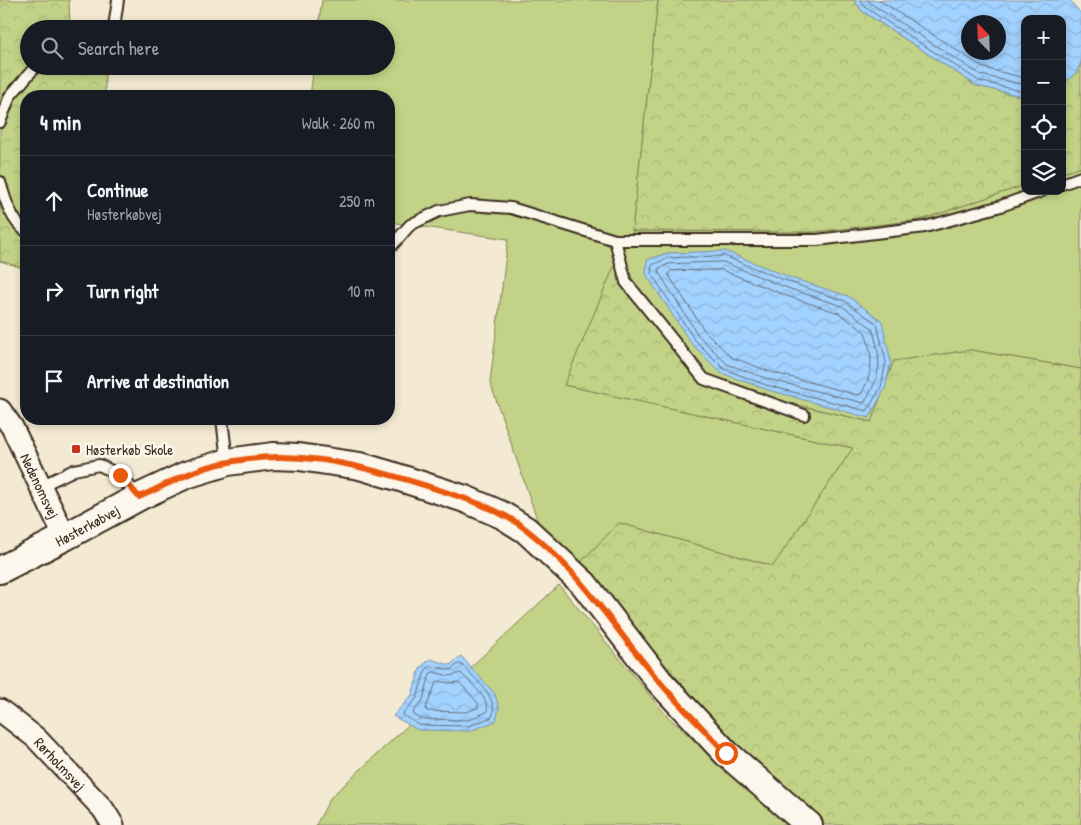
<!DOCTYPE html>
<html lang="en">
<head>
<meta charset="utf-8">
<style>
	body { margin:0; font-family:"Patrick Hand",sans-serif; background:#20242c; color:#f1f3f6 }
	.controls { position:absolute; right:15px; top:15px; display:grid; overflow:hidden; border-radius:10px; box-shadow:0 2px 8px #0003 }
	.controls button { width:45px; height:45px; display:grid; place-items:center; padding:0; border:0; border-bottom:1px solid #363941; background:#171b24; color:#f1f3f6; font:25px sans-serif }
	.compass { position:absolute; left:961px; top:15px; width:45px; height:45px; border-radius:50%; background:#171b24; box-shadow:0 2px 8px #0003; rotate:337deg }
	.stop { position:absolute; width:15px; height:15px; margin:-11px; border:4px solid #ea580c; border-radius:50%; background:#fff }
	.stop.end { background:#ea580c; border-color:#fff; box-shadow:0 1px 5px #0008 }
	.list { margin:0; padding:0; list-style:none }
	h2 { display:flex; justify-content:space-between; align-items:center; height:65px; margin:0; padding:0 20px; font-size:21px }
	h2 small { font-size:16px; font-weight:400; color:#9ea1a6 }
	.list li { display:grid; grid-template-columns:32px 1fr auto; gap:15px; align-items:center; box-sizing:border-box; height:90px; padding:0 20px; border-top:1px solid #363941 }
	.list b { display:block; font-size:19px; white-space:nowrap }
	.list p { margin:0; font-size:16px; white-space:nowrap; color:#9ea1a6 }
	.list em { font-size:16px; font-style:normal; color:#9ea1a6 }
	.icon { flex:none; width:28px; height:28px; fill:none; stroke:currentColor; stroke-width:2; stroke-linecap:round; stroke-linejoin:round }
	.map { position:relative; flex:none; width:1081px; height:825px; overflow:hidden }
	.search { position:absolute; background:#171b24; box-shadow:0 2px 8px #0003; left:20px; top:20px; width:375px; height:55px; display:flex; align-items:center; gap:12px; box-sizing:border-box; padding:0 18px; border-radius:28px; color:#9ea1a6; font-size:19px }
	.panel { position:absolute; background:#171b24; box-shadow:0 2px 8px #0003; left:20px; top:90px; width:375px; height:335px; border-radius:20px }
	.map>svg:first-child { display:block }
	.grass { fill:#c2d387; stroke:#7e7e52 }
	.forest { fill:url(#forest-crowns); stroke:#7e7e52 }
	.water { fill:url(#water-waves); stroke:#798fa5; fill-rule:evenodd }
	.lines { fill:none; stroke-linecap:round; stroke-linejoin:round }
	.shore { stroke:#646d78; stroke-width:1 }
	.service-casing { stroke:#3b2a1e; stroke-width:14 }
	.minor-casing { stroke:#3b2a1e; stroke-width:25 }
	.tertiary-casing { stroke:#3b2a1e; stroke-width:30 }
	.service { stroke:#fbf7ec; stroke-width:10 }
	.minor { stroke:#fbf7ec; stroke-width:21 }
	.tertiary { stroke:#fbf7ec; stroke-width:26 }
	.route { stroke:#ea580c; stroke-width:6 }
	.poi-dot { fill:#c8321e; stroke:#fbf7ec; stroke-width:2 }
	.labels { text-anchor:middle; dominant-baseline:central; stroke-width:5; stroke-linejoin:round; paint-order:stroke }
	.poi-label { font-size:15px; fill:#3b2a1e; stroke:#fbf7ec; text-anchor:start }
	.street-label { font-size:15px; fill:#3b2a1e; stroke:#fbf7ec }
</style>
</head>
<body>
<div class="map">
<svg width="1081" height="825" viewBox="0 0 1081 825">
	<defs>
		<pattern id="forest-crowns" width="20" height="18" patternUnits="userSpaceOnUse" patternTransform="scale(1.25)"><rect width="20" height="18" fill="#c2d387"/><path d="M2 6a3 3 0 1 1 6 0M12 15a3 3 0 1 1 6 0" fill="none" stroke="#a8b574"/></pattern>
		<pattern id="water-waves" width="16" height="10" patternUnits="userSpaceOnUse" patternTransform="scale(1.25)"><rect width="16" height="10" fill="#a2d2ff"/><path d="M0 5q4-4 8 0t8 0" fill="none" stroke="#8cb4da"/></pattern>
	</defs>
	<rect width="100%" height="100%" fill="#f4ead3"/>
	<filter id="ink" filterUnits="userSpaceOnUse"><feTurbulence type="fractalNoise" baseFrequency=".02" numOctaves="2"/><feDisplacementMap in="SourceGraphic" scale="10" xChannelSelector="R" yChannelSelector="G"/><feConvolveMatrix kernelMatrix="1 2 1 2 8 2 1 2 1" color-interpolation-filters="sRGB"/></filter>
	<g filter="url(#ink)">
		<!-- grass -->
		<g class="grass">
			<polygon points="322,0 658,0 632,231 814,232 920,220 1025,185 1025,191 1062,191 1062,173 1081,167 1081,369 971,350 895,361 872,422 702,383 625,288 615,265 564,385 853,448 773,566 619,523 578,565 538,522 490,382 508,239 389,222 389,96 310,96 314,66 386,66 386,29 318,29"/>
			<polygon points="559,585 666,715 788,825 316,825 331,797"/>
		</g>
		<!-- forest -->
		<g class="forest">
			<polygon points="0,0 69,0 70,29 29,29 29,66 105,66 105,96 26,96 26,269 0,261"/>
			<polygon points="658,0 854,0 862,11 977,86 1025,97 1025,185 920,220 814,232 632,231"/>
			<polygon points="1081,62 1081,167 1062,173 1062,85 1077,72"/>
			<polygon points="615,264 625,288 702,383 871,422 894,361 971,350 1081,369 1081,825 825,825 731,740 578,565 619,523 773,566 853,448 564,385"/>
		</g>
		<!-- water -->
		<g class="water">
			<path d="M 854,0 L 1070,0 L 1081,14 L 1081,62 L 1077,72 L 1062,85 L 1062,19 L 1025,19 L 1025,97 L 977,86 L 862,11 ZM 968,22 L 998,22 L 998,52 L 968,52 Z"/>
			<polygon points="725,251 794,279 848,296 882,321 891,362 885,389 869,418 765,389 721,373 690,342 646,274 647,260 667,253"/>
			<polygon points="461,656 495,694 499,708 496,721 470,731 418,730 393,716 412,695 420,668 430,659 450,665"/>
		</g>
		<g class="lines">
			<!-- shore -->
			<g class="shore">
				<polyline points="860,0 866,8 979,81 1025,92"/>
				<polyline points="868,0 870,3 981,75 1025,85"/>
				<polyline points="879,0 984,68 1025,78"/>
				<polygon points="724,256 792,283 845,301 877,324 886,362 881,387 867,411 766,385 724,369 694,339 651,273 652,265 668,258"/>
				<path d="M 723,262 L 790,289 L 842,306 L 872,328 C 882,360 882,374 864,403 L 768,379 L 727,364 L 698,335 L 658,271 L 659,268 L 669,264 Z"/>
				<path d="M 722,270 L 787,296 L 839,313 L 865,332 C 873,356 874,372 861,394 L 858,395 L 771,372 L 731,357 L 704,330 L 668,274 L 671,271 Z"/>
				<path d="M 459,664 L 462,665 C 475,679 499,697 492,717 L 469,726 L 419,725 L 404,716 L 403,713 L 417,698 L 425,671 L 430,666 L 450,670 Z"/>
				<path d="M 434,672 L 449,676 L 461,673 C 470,683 490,698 487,712 L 468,720 L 421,719 L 414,715 L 413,712 L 423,700 L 430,674 Z"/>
				<polygon points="438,681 449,683 459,682 478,703 478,707 467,712 427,711 426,708 436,683"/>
			</g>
			<!-- service casing -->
			<g class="service-casing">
				<g id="service">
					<polyline points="109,29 114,27 118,0"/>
					<polyline points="0,122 10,96 36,66"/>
					<path d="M 0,182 C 5,199 11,221 26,231"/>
					<polyline points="1062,184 1081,177"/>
					<polyline points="615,240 626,282 704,379 804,415"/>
					<polyline points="389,249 410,225 439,211 470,205 511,208 615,240 817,240 925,227 1001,206 1042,191"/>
					<polyline points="222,419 227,461"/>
					<polyline points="41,486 74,470 99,465 120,475 139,497"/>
				</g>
			</g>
			<!-- minor casing -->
			<g class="minor-casing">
				<g id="minor">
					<path id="s1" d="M 0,410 L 12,427 L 65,537"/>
					<path id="s2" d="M 0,710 L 36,738 L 103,809 L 113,825"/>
				</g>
			</g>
			<!-- tertiary casing -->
			<g class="tertiary-casing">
				<g id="tertiary">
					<path id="s3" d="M 0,570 L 65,537 L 139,497 L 186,475 L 228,462 L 273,456 L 299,457 L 360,466 L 394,476 L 465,499 L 502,515 L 526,530 L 584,584 L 659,681 L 726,753 L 809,825"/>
				</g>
			</g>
			<!-- service -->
			<use href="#service" class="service"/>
			<!-- minor -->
			<use href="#minor" class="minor"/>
			<!-- tertiary -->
			<use href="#tertiary" class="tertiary"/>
		</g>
	</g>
	<g class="lines" filter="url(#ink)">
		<!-- route -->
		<path class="route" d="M 120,475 L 139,497 C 162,487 184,474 208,467 C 285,445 354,463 427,486 C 461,497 499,508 527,530 C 581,572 615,630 659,681 C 680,706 704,729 726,753"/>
	</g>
	<!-- markers -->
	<rect class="poi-dot" x="71" y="444" width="10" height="10" rx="2.5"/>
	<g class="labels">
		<!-- poi labels -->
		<g class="poi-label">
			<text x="86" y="449">Høsterkøb Skole</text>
		</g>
		<!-- street labels -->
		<g class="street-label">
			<text stroke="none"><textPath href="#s1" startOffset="86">Nedenomsvej</textPath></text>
			<text stroke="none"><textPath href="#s3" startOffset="98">Høsterkøbvej</textPath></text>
			<text stroke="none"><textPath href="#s2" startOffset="81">Rørholmsvej</textPath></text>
		</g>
	</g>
</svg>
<div class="controls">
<button>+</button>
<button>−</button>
<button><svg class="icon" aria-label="locate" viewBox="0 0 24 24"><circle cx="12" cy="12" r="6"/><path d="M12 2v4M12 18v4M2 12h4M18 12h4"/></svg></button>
<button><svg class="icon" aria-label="layers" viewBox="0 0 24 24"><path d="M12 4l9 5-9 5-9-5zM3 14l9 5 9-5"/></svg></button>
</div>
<svg class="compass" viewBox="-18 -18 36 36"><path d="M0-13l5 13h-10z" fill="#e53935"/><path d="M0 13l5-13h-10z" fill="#9ea1a6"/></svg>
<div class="stop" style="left:726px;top:753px"></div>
<div class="stop end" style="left:120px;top:475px"></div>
<div class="search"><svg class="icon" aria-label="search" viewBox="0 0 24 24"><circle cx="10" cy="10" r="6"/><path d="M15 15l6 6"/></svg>Search here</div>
<section class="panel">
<h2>4 min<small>Walk · 260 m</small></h2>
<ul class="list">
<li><svg class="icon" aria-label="ahead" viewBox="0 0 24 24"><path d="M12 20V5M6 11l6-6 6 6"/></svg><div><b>Continue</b><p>Høsterkøbvej</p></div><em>250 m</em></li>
<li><svg class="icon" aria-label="right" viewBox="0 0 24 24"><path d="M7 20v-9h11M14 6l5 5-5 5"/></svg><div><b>Turn right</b></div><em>10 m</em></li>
<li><svg class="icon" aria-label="arrive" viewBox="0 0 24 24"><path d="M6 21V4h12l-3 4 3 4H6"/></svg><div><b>Arrive at destination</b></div></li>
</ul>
</section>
</div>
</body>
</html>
